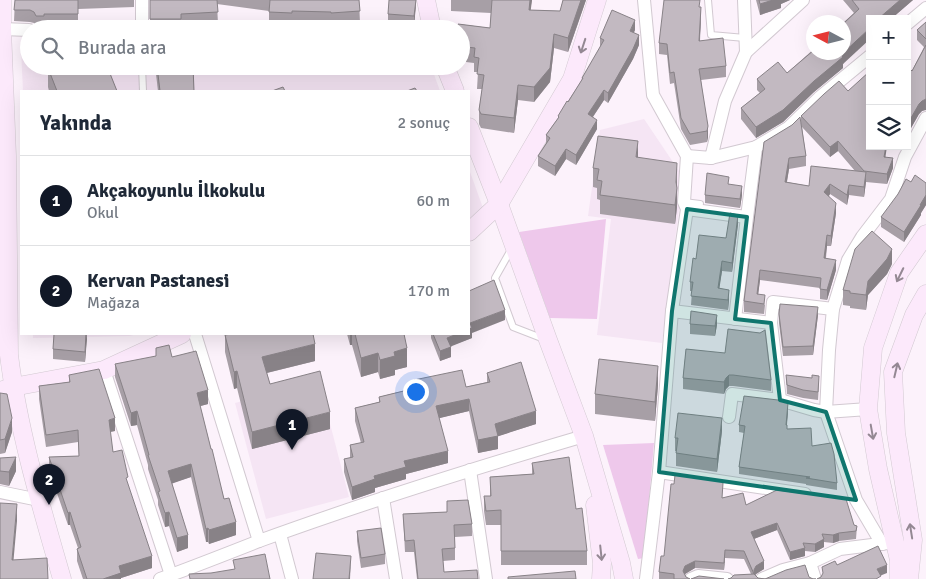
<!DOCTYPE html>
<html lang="tr">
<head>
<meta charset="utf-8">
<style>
	body { margin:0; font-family:Signika,sans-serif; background:#f2f2f3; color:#1f2937 }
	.controls { position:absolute; right:15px; top:15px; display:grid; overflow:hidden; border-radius:0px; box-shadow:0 5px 20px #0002 }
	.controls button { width:45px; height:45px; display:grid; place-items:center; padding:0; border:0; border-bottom:1px solid #e0e1e3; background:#fff; color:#1f2937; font:25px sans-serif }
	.compass { position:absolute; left:806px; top:15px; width:45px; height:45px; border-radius:50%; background:#fff; box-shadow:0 5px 20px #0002; rotate:277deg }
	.you { position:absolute; left:415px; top:391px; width:18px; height:18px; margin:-12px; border:4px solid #fff; border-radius:50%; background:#1a73e8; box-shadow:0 0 0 8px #1a73e833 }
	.badge { display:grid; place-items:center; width:32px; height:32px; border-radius:50%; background:#111827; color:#fff; font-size:16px; font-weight:700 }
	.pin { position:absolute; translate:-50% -41px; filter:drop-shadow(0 1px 2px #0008) }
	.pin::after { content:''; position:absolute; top:26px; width:18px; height:15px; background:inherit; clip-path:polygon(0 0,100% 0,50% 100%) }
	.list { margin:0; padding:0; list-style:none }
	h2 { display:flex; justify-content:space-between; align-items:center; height:65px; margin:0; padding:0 20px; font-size:21px }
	h2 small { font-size:16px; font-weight:400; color:#747a83 }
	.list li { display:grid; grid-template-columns:32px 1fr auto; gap:15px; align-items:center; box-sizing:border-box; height:90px; padding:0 20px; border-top:1px solid #e0e1e3 }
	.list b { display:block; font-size:19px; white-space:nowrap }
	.list p { margin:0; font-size:16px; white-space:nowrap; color:#747a83 }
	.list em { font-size:16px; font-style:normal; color:#747a83 }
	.icon { flex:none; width:28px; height:28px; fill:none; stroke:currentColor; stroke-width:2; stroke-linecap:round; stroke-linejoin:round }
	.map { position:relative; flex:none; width:926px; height:579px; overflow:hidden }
	.search { position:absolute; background:#fff; box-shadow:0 5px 20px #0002; left:20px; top:20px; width:450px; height:55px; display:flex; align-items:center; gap:12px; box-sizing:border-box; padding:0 18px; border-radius:28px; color:#747a83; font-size:19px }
	.panel { position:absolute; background:#fff; box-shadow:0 5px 20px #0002; left:20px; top:90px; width:450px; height:245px; border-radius:0px }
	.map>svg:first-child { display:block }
	.built { fill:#f5e5f4 }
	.green { fill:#eec8eb }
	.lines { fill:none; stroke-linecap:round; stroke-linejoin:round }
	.lane-casing { stroke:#d2c9d1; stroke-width:8 }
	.street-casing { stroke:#d2c9d1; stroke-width:14 }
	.secondary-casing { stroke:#d2c9d1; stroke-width:19 }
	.lane { stroke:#fff; stroke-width:6 }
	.street { stroke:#fff; stroke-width:12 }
	.secondary { stroke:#fce9fb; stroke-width:18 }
	.wall { fill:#a79fa6; fill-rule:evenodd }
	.shaded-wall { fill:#888287 }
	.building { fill:#c2b9c1; stroke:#888287 }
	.oneway { stroke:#948893 }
	.marked { fill:#0f766e; fill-opacity:0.2; stroke:#0f766e; stroke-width:4; stroke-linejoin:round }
</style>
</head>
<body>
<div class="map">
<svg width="926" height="579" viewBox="0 0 926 579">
	<rect width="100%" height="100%" fill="#fcf2fb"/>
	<!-- built -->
	<g class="built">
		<polygon points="21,49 29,49 29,66 431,66 440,91 23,91"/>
		<polygon points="644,119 683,177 662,343 597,335 611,219 588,216 600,130"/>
		<polygon points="469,169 483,208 469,219"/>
		<polygon points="33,334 138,334 129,336 33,338"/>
		<polygon points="319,381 349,497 266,519 235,403"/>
	</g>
	<!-- green -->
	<g class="green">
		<polygon points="606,219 597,319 550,318 519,232"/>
		<polygon points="654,443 644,558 638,559 603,445"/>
	</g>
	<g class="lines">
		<!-- lane casing -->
		<g class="lane-casing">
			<g id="lane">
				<polyline points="708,0 711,35 745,38"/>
				<polyline points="142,66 143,91"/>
				<polyline points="684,202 700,204"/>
				<polyline points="512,248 495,278 513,327 544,339"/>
			</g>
		</g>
		<!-- street casing -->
		<g class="street-casing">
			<g id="street">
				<polyline points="142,0 142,29"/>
				<polyline points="644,0 653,95 687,156 684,202 687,209 672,311 659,472 646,579"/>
				<polyline points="744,0 746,52"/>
				<polyline points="907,24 926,8"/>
				<polyline points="2,29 29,30"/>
				<polyline points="687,156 711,158 725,101 746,52 803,0"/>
				<polyline points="711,158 756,147 788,128 819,98 870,56"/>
				<polyline points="687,209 746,217"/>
				<polyline points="672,311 771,323"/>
				<polyline points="735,319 747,217 756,147"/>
				<polyline points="195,334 259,541"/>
				<polyline points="104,370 171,575"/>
				<polyline points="780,400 771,323 773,302 833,309"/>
				<polyline points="729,417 732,394 780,400 814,410 826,412 868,409"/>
				<polyline points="470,470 486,579"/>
				<polyline points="659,472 805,494"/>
				<polyline points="0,492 39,500"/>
				<polyline points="383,498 396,579"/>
				<polyline points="280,534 292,579"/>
				<polyline points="882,544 856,500 826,412 829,350 833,309 848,260 862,237 891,199 905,157 926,118"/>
				<polyline points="810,563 815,579"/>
				<path d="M 160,579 C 193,567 226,554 259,541 C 366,502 475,468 584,436"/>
				<polyline points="691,579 698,576 727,579"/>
				<polyline points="762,579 783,570 810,563 840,549 888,543"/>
			</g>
		</g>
		<!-- secondary casing -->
		<g class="secondary-casing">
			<g id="secondary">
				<path d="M 2,0 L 2,29 L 7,156 L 9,355 C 18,430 41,506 62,579"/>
				<polyline points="426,0 432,29"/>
				<polyline points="445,66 455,91"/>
				<polyline points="469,127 499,204 548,340 584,436 621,563 624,579"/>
				<polyline points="469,232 499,204 572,79 597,0"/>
				<polyline points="0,391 13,387 104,370 182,334"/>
				<polyline points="595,505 602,563 601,579"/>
				<polyline points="899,579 899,560 878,469 868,409 873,348 899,273 926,234"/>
				<polyline points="909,579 913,540 896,433 893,372 914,315 926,294"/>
			</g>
		</g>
		<!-- lane -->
		<use href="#lane" class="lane"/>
		<!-- street -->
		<use href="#street" class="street"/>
		<!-- secondary -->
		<use href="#secondary" class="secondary"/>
	</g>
	<!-- wall -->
	<g class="wall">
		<polygon points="15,0 134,0 134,7 78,9 78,25 44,25 44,28 36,27 34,23 30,22 14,21"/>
		<polygon points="150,0 359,0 360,23 331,25 331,23 292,23 292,25 269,24 269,11 217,4 218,24 181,26 181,29 150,29"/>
		<polygon points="416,0 414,27 388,25 388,14"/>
		<polygon points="451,0 532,0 530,10 560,11 563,0 586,0 568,52 554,48 550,82 534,102 518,100 514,133 481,128 479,124 479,110 482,89 477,89 478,72 474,72 474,63 466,62 466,55 463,54 461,49 461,29 458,29 458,24 490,28 491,13 451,11"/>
		<polygon points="756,0 790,0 781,4 781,8 760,15"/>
		<polygon points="843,0 913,0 891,19 870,19 843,64 843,68 814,92 783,122 756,138 741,119 741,108 760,93 757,90 757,79 787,73 854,13"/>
		<polygon points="700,7 701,18 700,41 726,66 726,77 701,80 708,137 707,142 690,145 681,129 674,83 670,84 667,55 659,54 659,43"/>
		<polygon points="926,22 926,109 922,111 919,114 911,128 907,126 907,66 912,71 924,47 917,40 917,30"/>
		<polygon points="635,30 634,32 639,45 633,59 608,103 604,100 593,117 597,129 576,165 566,159 555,176 538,166 538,156 546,143 546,135 558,118 558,116 582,80 582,78 600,48 600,38"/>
		<polygon points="155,66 193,66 194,91 158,91"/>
		<polygon points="48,68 117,91 49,91 48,87"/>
		<path d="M 801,116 L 886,157 L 893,168 L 887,184 L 866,182 L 864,197 L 849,195 L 847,205 L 830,194 L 829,196 L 836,213 L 831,246 L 827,246 L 826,258 L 836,270 L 827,300 L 820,299 L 820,288 L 760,280 L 758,294 L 765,305 L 764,314 L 744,312 L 744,301 L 764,142 L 801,123 ZM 802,127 L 830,157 L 838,151 L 855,171 L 809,186 L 787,182 L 789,169 L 806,166 L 806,156 Z"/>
		<polygon points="638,157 677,182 677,207 675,224 600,214 600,200 597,199 597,188 593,187 593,168"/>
		<polygon points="911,182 926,183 926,205 921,213 921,215 904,242 881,227 881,217"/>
		<polygon points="729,184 742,195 740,208 705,203 705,195"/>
		<polygon points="738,224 732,272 722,271 719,288 729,299 728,310 691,305 692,291 690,291 690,282 696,259 726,238"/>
		<polygon points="892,264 887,274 868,295 866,310 850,308 850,306 843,305 843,290"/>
		<polygon points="779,314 818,315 813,355 783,356 779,323"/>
		<polygon points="505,320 472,333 472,338 450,346 451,357 440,361 431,338 431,334 469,334"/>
		<polygon points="690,324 717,325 715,336 690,334"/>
		<polygon points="87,334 85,362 53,359 53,349"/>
		<polygon points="347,334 404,334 407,367 395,370 395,375 380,379 378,372 361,377 352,345 350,345"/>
		<polygon points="225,335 315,361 267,373 270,384 330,429 252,449 237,388 234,389 225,352"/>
		<polygon points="686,349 771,380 771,391 733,386 729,386 726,389 724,394 683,389 683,378"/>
		<polygon points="172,357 208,404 200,406 224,499 236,535 209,544 208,542 206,542 191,477 172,483 188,548 177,552 169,526 165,527 158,505 158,500 148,469 148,465 137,425 131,426 115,377 115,364"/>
		<polygon points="487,373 536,424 498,436 498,449 478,453 469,411 439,418 448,463 406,474 406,479 375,488 375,492 352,500 344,472 344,459 350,458 350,445 361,443 355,421 355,408 379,402 379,397 414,388 414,380 466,387 487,382"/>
		<polygon points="69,375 115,431 110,432 113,452 128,485 152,568 121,578 121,579 83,579 77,561 77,549 78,548 70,525 68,525 49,470 49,457 79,456 78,442 46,447 39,399 39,386 69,382"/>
		<polygon points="786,375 819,384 818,400 803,398 787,394"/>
		<polygon points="658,385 655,421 595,414 595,394"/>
		<polygon points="0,393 12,432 5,453 0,454"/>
		<polygon points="788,411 787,425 787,429 812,446 837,483 837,490 806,485 806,484 739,474 739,467 744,433 739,432 739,425"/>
		<polygon points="722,431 717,472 676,466 676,451 675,451 675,438"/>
		<polygon points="0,458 16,471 9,486 0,484"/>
		<polygon points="532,463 576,509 587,551 587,565 501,565 501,525 486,525 484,511 484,496 490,496 490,477 532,474"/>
		<polygon points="722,498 746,505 857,526 856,539 839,541 833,543 824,542 824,547 815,552 805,551 805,556 790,560 777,530 754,539 764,569 756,574 755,575 758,578 765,579 809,577 813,579 728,579 751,574 744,559 725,558 724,570 695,568 685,574 686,577 690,579 659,579 659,572 664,556"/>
		<polygon points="447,501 472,524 472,536 455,537 455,560 443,561 444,572 478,579 417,579 414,552 405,552 403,514 447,512"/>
		<polygon points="357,531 385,554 385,564 361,568 357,541"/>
	</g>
	<!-- shaded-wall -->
	<g class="shaded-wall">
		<polygon points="416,0 416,5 414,27 414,16"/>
		<polygon points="530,0 532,0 529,24 529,10"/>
		<polygon points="581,0 586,0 568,52 568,38"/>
		<polygon points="772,0 790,0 781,4 781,8 760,15 760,4"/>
		<polygon points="900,0 913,0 891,19 878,19"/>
		<polygon points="701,7 701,18 699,52 699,41"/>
		<polygon points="635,20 635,30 630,41 630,31"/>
		<polygon points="870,28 870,39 843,64 843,68 814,92 783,122 756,138 756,127 841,55"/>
		<polygon points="554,34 554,48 550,82 534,102 534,87"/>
		<polygon points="639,35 639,45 633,59 608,103 608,93"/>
		<polygon points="518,85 518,100 514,133 514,118"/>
		<polygon points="604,90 604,100 588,124 588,114"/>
		<polygon points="926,99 926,110 922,111 919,114 911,128 911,118 919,104 922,101"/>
		<polygon points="597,120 597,129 576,165 576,155"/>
		<polygon points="708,126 708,137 707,142 707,131"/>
		<polygon points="638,141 638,160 636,157"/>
		<polygon points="838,141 838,151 830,157 830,147"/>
		<polygon points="886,146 887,146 884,167 884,157"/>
		<polygon points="566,149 566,159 555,176 555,166"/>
		<polygon points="789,158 789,169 785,192 785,182"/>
		<polygon points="893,158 893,168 887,184 887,174"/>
		<polygon points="677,163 677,207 675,224 675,205"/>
		<polygon points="866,172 866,182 864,197 864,187"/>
		<polygon points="830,184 830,194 824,202 824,192"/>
		<polygon points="849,185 849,195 847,205 847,195"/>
		<polygon points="742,186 742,195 740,208 740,199"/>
		<polygon points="926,195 926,205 921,213 921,215 904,242 904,232"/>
		<polygon points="836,203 836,213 831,246 831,236"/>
		<polygon points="738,215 738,224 732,272 732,263"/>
		<polygon points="827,235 827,246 824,268 824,258"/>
		<polygon points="892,249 892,264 887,274 868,295 866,310 866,295 868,281"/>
		<polygon points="836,260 836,270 827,300 827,290"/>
		<polygon points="722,261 722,271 718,298 718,288"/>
		<polygon points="760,270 760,280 757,304 757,294"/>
		<polygon points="729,290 729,299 728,310 728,300"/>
		<polygon points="818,307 818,315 813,355 813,346"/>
		<polygon points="505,310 505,320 472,333 472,338 447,348 447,338 457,334 469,334 469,329 470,323"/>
		<polygon points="717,315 717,325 715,336 715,326"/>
		<polygon points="86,334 87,339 85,362 85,352"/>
		<rect x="350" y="334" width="2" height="11"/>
		<polygon points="315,344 315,361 262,374 262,357"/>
		<polygon points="451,347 451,357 440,361 440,351"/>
		<polygon points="407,348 407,367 395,370 395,375 380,379 380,360 394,352"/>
		<polygon points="378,353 378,372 361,377 361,358"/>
		<polygon points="658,366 658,385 655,421 655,402"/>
		<polygon points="237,371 237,388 234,389 234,372"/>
		<polygon points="729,375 729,386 726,389 724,394 724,382 726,378"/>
		<polygon points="208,390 208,404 197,407 197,393"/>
		<polygon points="469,399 469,411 436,419 436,406"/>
		<polygon points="788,403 788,411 786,433 786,425"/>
		<polygon points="137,411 137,425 131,426 131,413"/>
		<polygon points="536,411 536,424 496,437 498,436 498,449 478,453 478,440 495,424"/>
		<polygon points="330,412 330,429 252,449 252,432"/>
		<polygon points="12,418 12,432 5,453 5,439"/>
		<polygon points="115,418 115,431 109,432 109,420"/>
		<polygon points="722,418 722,431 717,472 717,459"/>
		<polygon points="448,451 448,463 406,474 406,479 375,488 375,492 352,500 352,487 404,461"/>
		<polygon points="16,457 16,471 9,486 9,472"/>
		<polygon points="191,464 191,477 168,485 168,471"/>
		<polygon points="17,504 17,521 12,577 12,560"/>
		<polygon points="70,512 70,525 68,525 68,513"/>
		<polygon points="169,512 169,526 165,527 165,513"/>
		<polygon points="236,522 236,535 209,544 209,530"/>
		<polygon points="777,523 777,530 751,540 751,532"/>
		<polygon points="208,528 208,542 206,542 206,529"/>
		<polygon points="839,533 839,541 833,543 833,535"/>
		<polygon points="188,535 188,548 177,552 177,538"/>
		<polygon points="824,539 824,547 815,552 815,544"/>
		<polygon points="805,548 805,556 790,560 790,552"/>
		<polygon points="725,550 725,558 724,570 724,563"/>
		<polygon points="152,556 152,568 121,578 121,579 103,579 119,566"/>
		<polygon points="351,556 350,579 349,579"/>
		<polygon points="695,561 695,568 685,574 683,579 683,571 685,566"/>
		<polygon points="764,561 764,569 756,574 754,578 754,570 756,566"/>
		<polygon points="887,565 887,573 877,577 877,569"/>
	</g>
	<!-- building -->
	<g class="building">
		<polygon points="15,0 78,0 78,14 44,14 44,16 36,16 34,12 30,10 14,10"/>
		<polygon points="150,0 217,0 218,12 181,14 181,19 150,19"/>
		<polygon points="270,0 359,0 360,11 331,13 331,12 292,11 292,13 269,12"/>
		<polygon points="389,0 416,0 414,16 388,14"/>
		<polygon points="492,0 530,0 529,10 560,11 563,0 581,0 568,38 554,34 550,68 534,87 518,85 514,118 481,114 479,110 484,75 477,74 479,58 474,57 475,48 466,47 467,40 463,40 461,35 461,29 460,29 458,24 490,28"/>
		<polygon points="664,0 700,0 699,7 701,7 699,41 723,38 726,66 699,69 708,126 707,131 690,134 681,118 674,72 670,73 667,44 659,43"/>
		<polygon points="759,0 773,0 760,4"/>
		<polygon points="852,0 900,0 878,19 870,19 870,28 841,55 843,57 814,81 783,110 756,127 741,108 765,89 757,79 778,62 787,73 814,50 814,52 844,52 844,23 859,9"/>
		<polygon points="612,10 635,20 630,31 639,35 633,49 608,93 604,90 588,114 597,120 576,155 566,149 555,166 538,156 550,138 546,135 559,117 558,116 567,101 568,102 583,78 582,78 604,40 600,38"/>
		<polygon points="926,22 926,39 917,30"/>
		<polygon points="926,45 926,99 922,101 919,104 911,118 907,116 907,66 912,71"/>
		<polygon points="53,66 107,66 117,91 57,91 48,68"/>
		<polygon points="157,66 193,66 194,91 160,91"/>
		<polygon points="870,71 870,146 886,146 884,157 893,158 887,174 864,171 838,141 830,147 801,116 824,94 839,81 848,91"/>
		<polygon points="283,87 285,91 272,91"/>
		<polygon points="415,88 417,91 407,91"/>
		<polygon points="800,117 806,156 789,158 785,182 809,186 811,166 866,172 864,187 849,185 847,195 830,184 824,192 836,203 831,236 827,235 824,258 836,260 827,290 820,289 821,278 760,270 757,294 765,295 764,304 744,301 764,142 792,125"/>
		<polygon points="598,136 638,141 636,157 677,163 676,182 677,188 675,205 600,195 602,181 597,180 599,169 593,168"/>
		<polygon points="707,173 729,177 728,184 742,186 740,199 705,195"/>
		<polygon points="915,175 926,183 926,195 920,205 921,205 904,232 881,217 898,194 906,179 911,182"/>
		<polygon points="730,213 738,215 732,263 722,261 718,288 729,290 728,300 691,296 693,282 690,282 693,258 696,259 699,235 726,238"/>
		<polygon points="872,231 892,249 887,259 868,281 866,295 850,293 850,291 843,290 855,249"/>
		<polygon points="494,280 505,310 470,323 472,328 469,329 469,291"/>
		<polygon points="780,304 818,307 813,346 783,347 779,314"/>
		<polygon points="691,311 717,315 715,326 690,324"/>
		<polygon points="728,329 760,333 765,330 771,380 733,375 729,375 726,378 724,382 683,378 686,349 725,353"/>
		<polygon points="54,334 86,334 85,352 53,349"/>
		<polygon points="231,334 313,334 315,344 262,357 270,384 320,371 330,412 252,432 237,371 234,372 225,335"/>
		<polygon points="355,334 404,334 407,348 394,352 395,356 380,360 378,353 361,358"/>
		<polygon points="433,334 457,334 447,338 451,347 440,351"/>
		<polygon points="169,345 172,357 196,351 208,390 197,393 211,449 212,449 224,499 229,498 236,522 209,530 208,528 206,529 191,464 168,471 188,535 177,538 169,512 165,513 158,492 160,491 148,455 149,455 137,411 131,413 115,364 156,356 156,348"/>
		<polygon points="599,359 658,366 655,402 595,394"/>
		<polygon points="521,362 536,411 495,424 498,436 478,440 469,399 436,406 448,451 404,461 406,467 374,476 375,479 352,487 344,459 353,457 350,445 364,442 355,408 380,402 379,397 416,388 414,380 462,370 466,387 490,382 487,373"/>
		<polygon points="99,369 115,418 109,420 113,452 122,450 128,477 126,478 152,556 119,566 121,573 103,579 87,579 77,549 81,547 70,512 68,513 49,457 79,456 78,430 46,435 39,386 70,382 69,375"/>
		<polygon points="786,375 812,378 812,375 819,376 818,392 803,390 787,385"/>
		<polygon points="0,393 7,394 12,418 5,439 0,440"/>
		<polygon points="744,396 778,400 788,403 786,425 787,425 787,429 811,428 812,446 831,443 834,454 837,483 806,478 810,477 739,467 745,426 739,425"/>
		<polygon points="678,413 722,418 717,459 676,453 678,438 675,438"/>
		<polygon points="16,457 9,472 0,471 0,458"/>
		<polygon points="569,457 576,509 582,508 587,551 501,551 501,510 486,511 484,496 491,496 490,477 534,474 532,463"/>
		<polygon points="675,475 721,481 723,483 722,498 743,493 746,505 777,490 846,499 854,525 857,526 856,531 839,533 833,535 822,534 824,539 815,544 803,543 805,548 790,552 777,523 751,532 764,561 756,566 754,570 754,574 758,578 765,579 786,570 805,565 809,577 813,579 816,579 728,579 731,578 734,575 754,574 744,551 725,550 724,563 695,561 685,566 683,571 686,577 690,579 674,579 674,574 659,572 661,556 664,556 671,484 674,484"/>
		<polygon points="468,500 472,524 454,525 455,548 442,549 444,572 477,570 478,579 418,579 414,540 405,541 403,514 447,512 447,501"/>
		<polygon points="0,503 17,504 12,560 47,558 48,579 0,579"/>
		<polygon points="381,528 385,554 361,558 357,531"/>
		<polygon points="878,546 887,565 877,569 881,576 876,579 817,579 821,577 823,573 822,567 835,561 837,565"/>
		<polygon points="316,553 351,556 349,579 313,579"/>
		<polygon points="265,554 270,579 190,579 189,574 211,573 235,569 233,560"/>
		<polygon points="575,571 576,579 508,579 508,577"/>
		<polygon points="699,576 724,579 691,579"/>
	</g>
	<!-- one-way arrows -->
	<defs><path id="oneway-shaft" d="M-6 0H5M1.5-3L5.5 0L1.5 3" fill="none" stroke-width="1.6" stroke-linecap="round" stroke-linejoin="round" transform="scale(1.25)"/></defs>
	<g class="oneway">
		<use href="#oneway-shaft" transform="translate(583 46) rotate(108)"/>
		<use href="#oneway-shaft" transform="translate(900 275) rotate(116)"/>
		<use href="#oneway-shaft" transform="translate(896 370) rotate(-77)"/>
		<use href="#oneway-shaft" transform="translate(872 432) rotate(80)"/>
		<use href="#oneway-shaft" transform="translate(911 531) rotate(-99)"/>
		<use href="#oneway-shaft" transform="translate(601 553) rotate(84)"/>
	</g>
	<!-- marked area -->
	<path class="marked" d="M 687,209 L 747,217 L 735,319 L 771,323 L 780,400 L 826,412 L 856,500 L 659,472 L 672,311 Z"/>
</svg>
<div class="controls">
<button>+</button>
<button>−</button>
<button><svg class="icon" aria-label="layers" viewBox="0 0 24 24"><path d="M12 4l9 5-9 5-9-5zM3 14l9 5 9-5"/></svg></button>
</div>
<svg class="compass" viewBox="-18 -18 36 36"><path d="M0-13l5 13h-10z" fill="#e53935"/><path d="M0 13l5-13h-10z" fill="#747a83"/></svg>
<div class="you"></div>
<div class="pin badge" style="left:292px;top:450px">1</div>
<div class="pin badge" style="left:49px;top:505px">2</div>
<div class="search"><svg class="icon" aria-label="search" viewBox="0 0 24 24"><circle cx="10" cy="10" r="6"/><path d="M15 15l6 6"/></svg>Burada ara</div>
<section class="panel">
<h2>Yakında<small>2 sonuç</small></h2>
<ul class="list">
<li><span class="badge">1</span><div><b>Akçakoyunlu İlkokulu</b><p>Okul</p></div><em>60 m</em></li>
<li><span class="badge">2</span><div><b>Kervan Pastanesi</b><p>Mağaza</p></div><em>170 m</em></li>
</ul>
</section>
</div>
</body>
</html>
